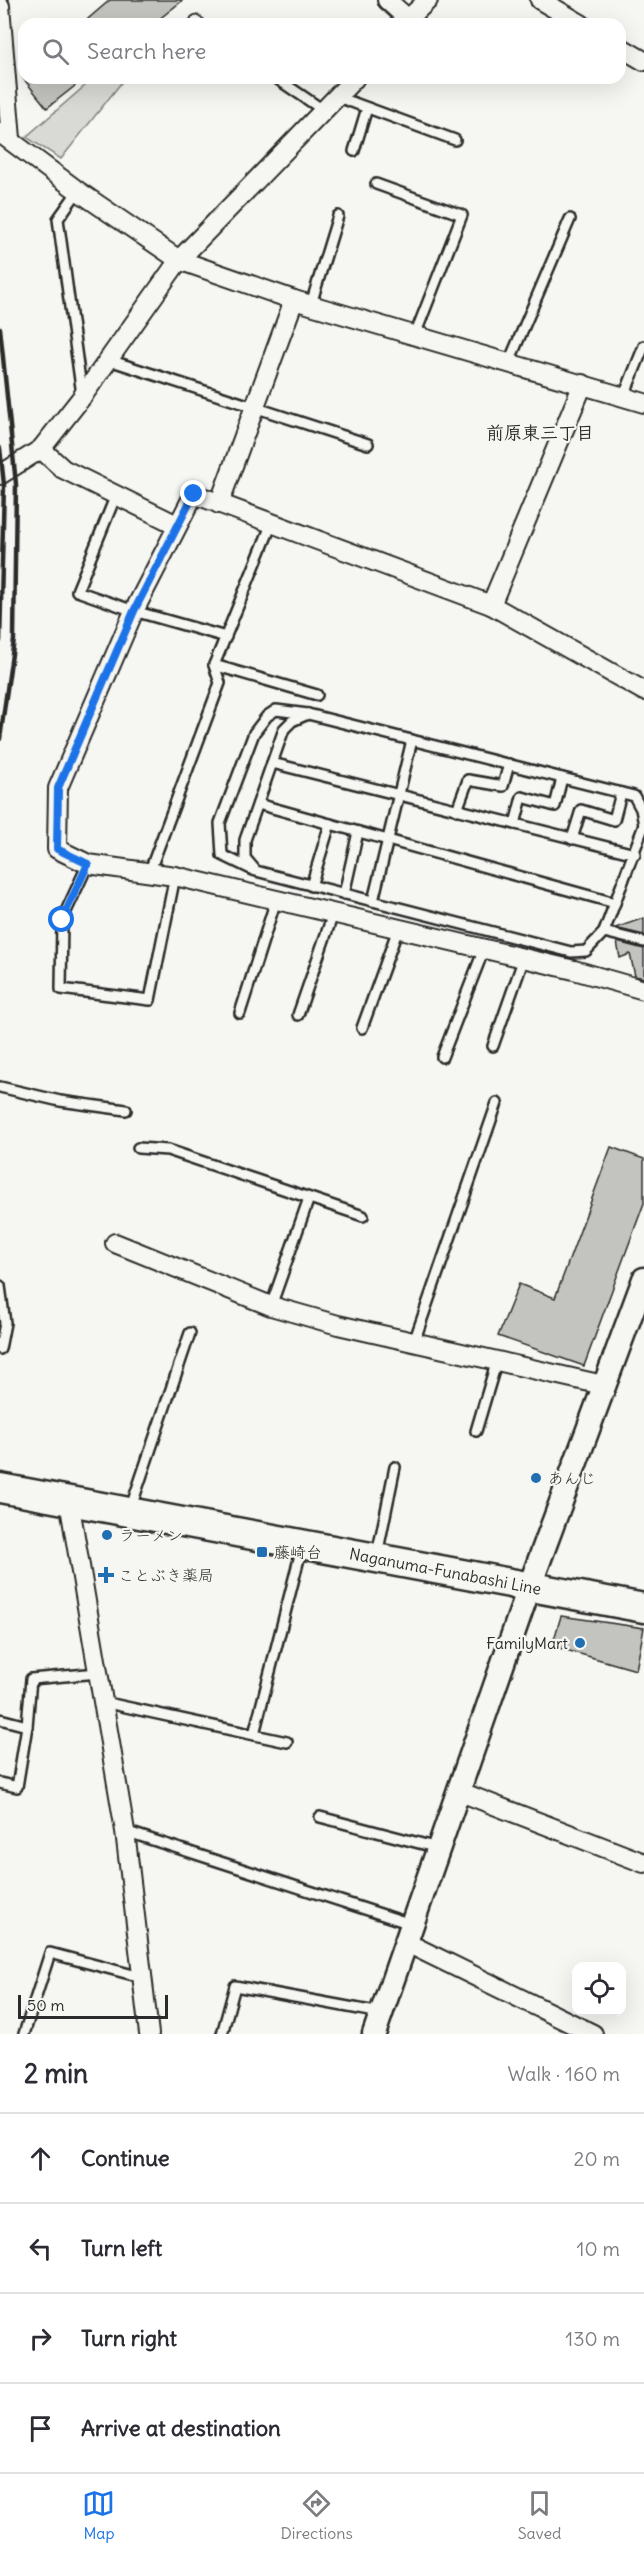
<!DOCTYPE html>
<html lang="en">
<head>
<meta charset="utf-8">
<style>
	body { margin:0; font-family:Delius,"Klee One",sans-serif; background:#f2f2f3; color:#2b2b33 }
	.controls { position:absolute; right:18px; bottom:18px; display:grid; overflow:hidden; border-radius:12px; box-shadow:0 6px 24px #0002 }
	.controls button { width:54px; height:54px; display:grid; place-items:center; padding:0; border:0; border-bottom:2px solid #e1e1e2; background:#fff; color:#2b2b33; font:30px sans-serif }
	.scale { position:absolute; left:18px; bottom:15px; width:150px; box-sizing:border-box; padding-left:6px; border:3px solid #2b2b2b; border-top:0; font-size:16px; line-height:21px; white-space:nowrap; color:#2b2b2b; -webkit-text-stroke:4px #f6f6f2; paint-order:stroke }
	.stop { position:absolute; width:18px; height:18px; margin:-14px; border:4px solid #1a73e8; border-radius:50%; background:#fff }
	.stop.end { background:#1a73e8; border-color:#fff; box-shadow:0 2px 6px #0008 }
	.list { margin:0; padding:0; list-style:none }
	h2 { display:flex; justify-content:space-between; align-items:center; height:78px; margin:0; padding:0 24px; font-size:26px }
	h2 small { font-size:20px; font-weight:400; color:#7c7c81 }
	.list li { display:grid; grid-template-columns:39px 1fr auto; gap:18px; align-items:center; box-sizing:border-box; height:90px; padding:0 24px; border-top:2px solid #e1e1e2 }
	.list b { display:block; font-size:22px; white-space:nowrap }
	.list em { font-size:20px; font-style:normal; color:#7c7c81 }
	.icon { flex:none; width:33px; height:33px; fill:none; stroke:currentColor; stroke-width:2; stroke-linecap:round; stroke-linejoin:round }
	.map { position:relative; flex:none; width:644px; height:2034px; overflow:hidden }
	.search { position:absolute; background:#fff; box-shadow:0 6px 24px #0002; left:18px; right:18px; top:18px; height:66px; display:flex; align-items:center; gap:15px; box-sizing:border-box; padding:0 21px; border-radius:18px; color:#7c7c81; font-size:22px }
	.sheet { height:438px; background:#fff }
	nav { display:flex; justify-content:space-around; align-items:center; box-sizing:border-box; height:84px; border-top:2px solid #e1e1e2; background:#fff; font-size:16px; color:#7c7c81 }
	nav a { display:grid; justify-items:center; gap:3px }
	nav .on { color:#1a73e8 }
	.map>svg:first-child { display:block }
	.green { fill:#d9d9d5; stroke:#828280; stroke-width:1.5 }
	.building { fill:#c3c3c0; stroke:#2b2b2b; stroke-width:1.5 }
	.lines { fill:none; stroke-linecap:round; stroke-linejoin:round }
	.service-casing { stroke:#2b2b2b; stroke-width:14 }
	.minor-casing { stroke:#2b2b2b; stroke-width:22 }
	.tertiary-casing { stroke:#2b2b2b; stroke-width:27 }
	.primary-casing { stroke:#2b2b2b; stroke-width:33 }
	.service { stroke:#f6f6f2; stroke-width:9 }
	.minor { stroke:#f6f6f2; stroke-width:18 }
	.tertiary { stroke:#f6f6f2; stroke-width:22 }
	.primary { stroke:#f6f6f2; stroke-width:28 }
	.rail { stroke:#2b2b2b; stroke-width:4.5 }
	.route { stroke:#1a73e8; stroke-width:8 }
	.poi-dot { fill:#1f6fb2; stroke:#f6f6f2; stroke-width:2 }
	.labels { text-anchor:middle; dominant-baseline:central; stroke-width:4.5; stroke-linejoin:round; paint-order:stroke }
	.poi-label { font-size:16px; fill:#2b2b2b; stroke:#f6f6f2; text-anchor:start }
	.street-label { font-size:16px; fill:#2b2b2b; stroke:#f6f6f2 }
	.neighbourhood-label { font-size:18px; font-weight:bold; fill:#2b2b2b; stroke:#f6f6f2 }
</style>
</head>
<body>
<div class="map">
<svg width="644" height="2034" viewBox="0 0 644 2034">
	<rect width="100%" height="100%" fill="#f6f6f2"/>
	<filter id="ink" filterUnits="userSpaceOnUse"><feTurbulence type="fractalNoise" baseFrequency=".0167" numOctaves="2"/><feDisplacementMap in="SourceGraphic" scale="12" xChannelSelector="R" yChannelSelector="G"/><feConvolveMatrix kernelMatrix="1 2 1 2 8 2 1 2 1" color-interpolation-filters="sRGB"/></filter>
	<g filter="url(#ink)">
		<!-- green -->
		<polygon class="green" points="94,78 125,78 61,159 26,137"/>
		<!-- building -->
		<g class="building">
			<polygon points="110,0 183,0 153,24 82,24"/>
			<polygon points="23,78 85,78 47,108"/>
			<polygon points="644,918 644,935 615,928"/>
			<polygon points="617,942 644,949 644,978 635,976 630,954 620,958"/>
			<polygon points="611,1147 644,1159 644,1203 584,1366 498,1336 519,1284 555,1298"/>
			<polygon points="561,1616 644,1628 636,1670 552,1646"/>
		</g>
		<g class="lines">
			<!-- service casing -->
			<g class="service-casing">
				<g id="service">
					<polyline points="196,21 200,24"/>
					<polyline points="276,78 323,110"/>
					<polyline points="338,97 455,140"/>
					<polyline points="354,151 367,108"/>
					<polyline points="376,184 462,215 415,335"/>
					<polyline points="78,191 58,219 82,395"/>
					<polyline points="311,304 338,216"/>
					<polyline points="109,360 368,444"/>
					<polyline points="509,362 570,219"/>
					<polyline points="624,396 644,346"/>
					<polyline points="116,495 77,591 134,611 226,637"/>
					<polyline points="214,665 317,695"/>
					<polyline points="308,714 292,721 284,729 245,840 245,858 256,871 571,952 586,951 604,932 644,825"/>
					<polyline points="272,763 635,854"/>
					<polyline points="258,804 615,903"/>
					<polyline points="457,810 468,780 503,786 509,764"/>
					<polyline points="515,824 522,797 555,806 562,778"/>
					<polyline points="572,839 581,810 614,820 621,793"/>
					<polyline points="88,864 62,920 61,989 150,1000 175,876"/>
					<polyline points="253,870 222,855 220,823 254,733 267,716 276,710 308,714 634,796 641,809 644,825"/>
					<polyline points="149,873 220,683 214,665 272,523"/>
					<polyline points="311,886 330,824"/>
					<polyline points="344,894 358,832"/>
					<polyline points="373,901 412,740"/>
					<polyline points="604,932 644,942"/>
					<polyline points="240,1013 276,900"/>
					<polyline points="298,1015 333,914"/>
					<polyline points="362,1028 398,929"/>
					<polyline points="493,1046 524,958"/>
					<polyline points="442,1057 484,949"/>
					<polyline points="0,1087 60,1101 126,1110"/>
					<polyline points="138,1148 168,1150 363,1216"/>
					<polyline points="0,1286 5,1323 0,1349"/>
					<polyline points="271,1306 309,1198"/>
					<polyline points="414,1342 497,1103"/>
					<polyline points="476,1431 497,1360"/>
					<polyline points="130,1510 190,1333"/>
					<polyline points="377,1555 395,1467"/>
					<polyline points="103,1702 287,1742"/>
					<polyline points="0,1719 27,1726"/>
					<polyline points="254,1734 302,1547"/>
					<polyline points="0,1783 17,1787 27,1726 31,1679 98,1673"/>
					<polyline points="320,1817 438,1848"/>
					<polyline points="125,1831 411,1924"/>
					<polyline points="24,2034 50,1953 141,1977"/>
					<polyline points="222,2034 235,1986 381,2013"/>
				</g>
			</g>
			<!-- minor casing -->
			<g class="minor-casing">
				<g id="minor">
					<polyline points="387,0 408,19"/>
					<polyline points="540,0 581,24"/>
					<polyline points="0,6 11,139"/>
					<polyline points="403,24 428,0"/>
					<polyline points="620,47 644,61"/>
					<polyline points="0,133 78,191 179,260 294,300 644,403"/>
					<polyline points="41,449 63,469 177,525"/>
					<polyline points="0,475 41,449 82,397 179,260 355,78"/>
					<polyline points="219,504 294,300"/>
					<polyline points="491,605 583,384"/>
					<polyline points="644,691 491,605 194,494 134,611 58,788 57,849 88,864 175,876 574,970 644,990"/>
					<polyline points="115,1243 271,1306 338,1325 603,1385"/>
					<polyline points="69,1501 125,1831 149,2034"/>
					<polyline points="458,1791 644,1863"/>
					<polyline points="405,1942 593,2034"/>
				</g>
			</g>
			<!-- tertiary casing -->
			<g class="tertiary-casing">
				<polyline id="tertiary" points="374,2034 529,1588 644,1279"/>
			</g>
			<!-- primary casing -->
			<g class="primary-casing">
				<g id="primary">
					<path id="s1" d="M 0,1488 L 644,1608"/>
				</g>
			</g>
			<!-- service -->
			<use href="#service" class="service"/>
			<!-- minor -->
			<use href="#minor" class="minor"/>
			<!-- tertiary -->
			<use href="#tertiary" class="tertiary"/>
			<!-- primary -->
			<use href="#primary" class="primary"/>
			<!-- rail -->
			<g class="rail">
				<polyline points="0,328 16,484 14,640 0,739"/>
				<polyline points="0,448 4,485 0,641"/>
			</g>
		</g>
	</g>
	<g class="lines" filter="url(#ink)">
		<!-- route -->
		<polyline class="route" points="62,920 88,864 57,849 58,788 134,611 194,494"/>
	</g>
	<!-- markers -->
	<g class="poi-dot">
		<circle cx="536" cy="1478" r="6"/>
		<circle cx="107" cy="1535" r="6"/>
		<rect x="256" y="1546" width="12" height="12" rx="3"/>
		<path d="M103 1566h6v6h6v6h-6v6h-6v-6h-6v-6h6z"/>
		<circle cx="580" cy="1643" r="6"/>
	</g>
	<g class="labels">
		<!-- poi labels -->
		<g class="poi-label">
			<text x="548" y="1478">あんじ</text>
			<text x="119" y="1535">ラーメン</text>
			<text x="274" y="1552">藤崎台</text>
			<text x="118" y="1575">ことぶき薬局</text>
			<text x="568" y="1643" text-anchor="end">FamilyMart</text>
		</g>
		<!-- street labels -->
		<g class="street-label">
			<text stroke="none"><textPath href="#s1" startOffset="453">Naganuma-Funabashi Line</textPath></text>
		</g>
		<!-- neighbourhood labels -->
		<g class="neighbourhood-label">
			<text x="540" y="432">前原東三丁目</text>
		</g>
	</g>
</svg>
<div class="controls">
<button><svg class="icon" aria-label="locate" viewBox="0 0 24 24"><circle cx="12" cy="12" r="6"/><path d="M12 2v4M12 18v4M2 12h4M18 12h4"/></svg></button>
</div>
<div class="scale">50 m</div>
<div class="stop" style="left:62px;top:920px"></div>
<div class="stop end" style="left:194px;top:494px"></div>
<div class="search"><svg class="icon" aria-label="search" viewBox="0 0 24 24"><circle cx="10" cy="10" r="6"/><path d="M15 15l6 6"/></svg>Search here</div>
</div>
<section class="sheet">
<h2>2 min<small>Walk · 160 m</small></h2>
<ul class="list">
<li><svg class="icon" aria-label="ahead" viewBox="0 0 24 24"><path d="M12 20V5M6 11l6-6 6 6"/></svg><div><b>Continue</b></div><em>20 m</em></li>
<li><svg class="icon" aria-label="left" viewBox="0 0 24 24"><path d="M17 20v-9H6M10 6l-5 5 5 5"/></svg><div><b>Turn left</b></div><em>10 m</em></li>
<li><svg class="icon" aria-label="right" viewBox="0 0 24 24"><path d="M7 20v-9h11M14 6l5 5-5 5"/></svg><div><b>Turn right</b></div><em>130 m</em></li>
<li><svg class="icon" aria-label="arrive" viewBox="0 0 24 24"><path d="M6 21V4h12l-3 4 3 4H6"/></svg><div><b>Arrive at destination</b></div></li>
</ul>
</section>
<nav>
<a class="on"><svg class="icon" aria-label="map" viewBox="0 0 24 24"><path d="M3 6l6-2 6 2 6-2v14l-6 2-6-2-6 2zM9 4v14M15 6v14"/></svg>Map</a>
<a><svg class="icon" aria-label="directions" viewBox="0 0 24 24"><path d="M12 3l9 9-9 9-9-9zM9 14v-3h6M13 9l2 2-2 2"/></svg>Directions</a>
<a><svg class="icon" aria-label="saved" viewBox="0 0 24 24"><path d="M7 4h10v16l-5-4-5 4z"/></svg>Saved</a>
</nav>
</body>
</html>
